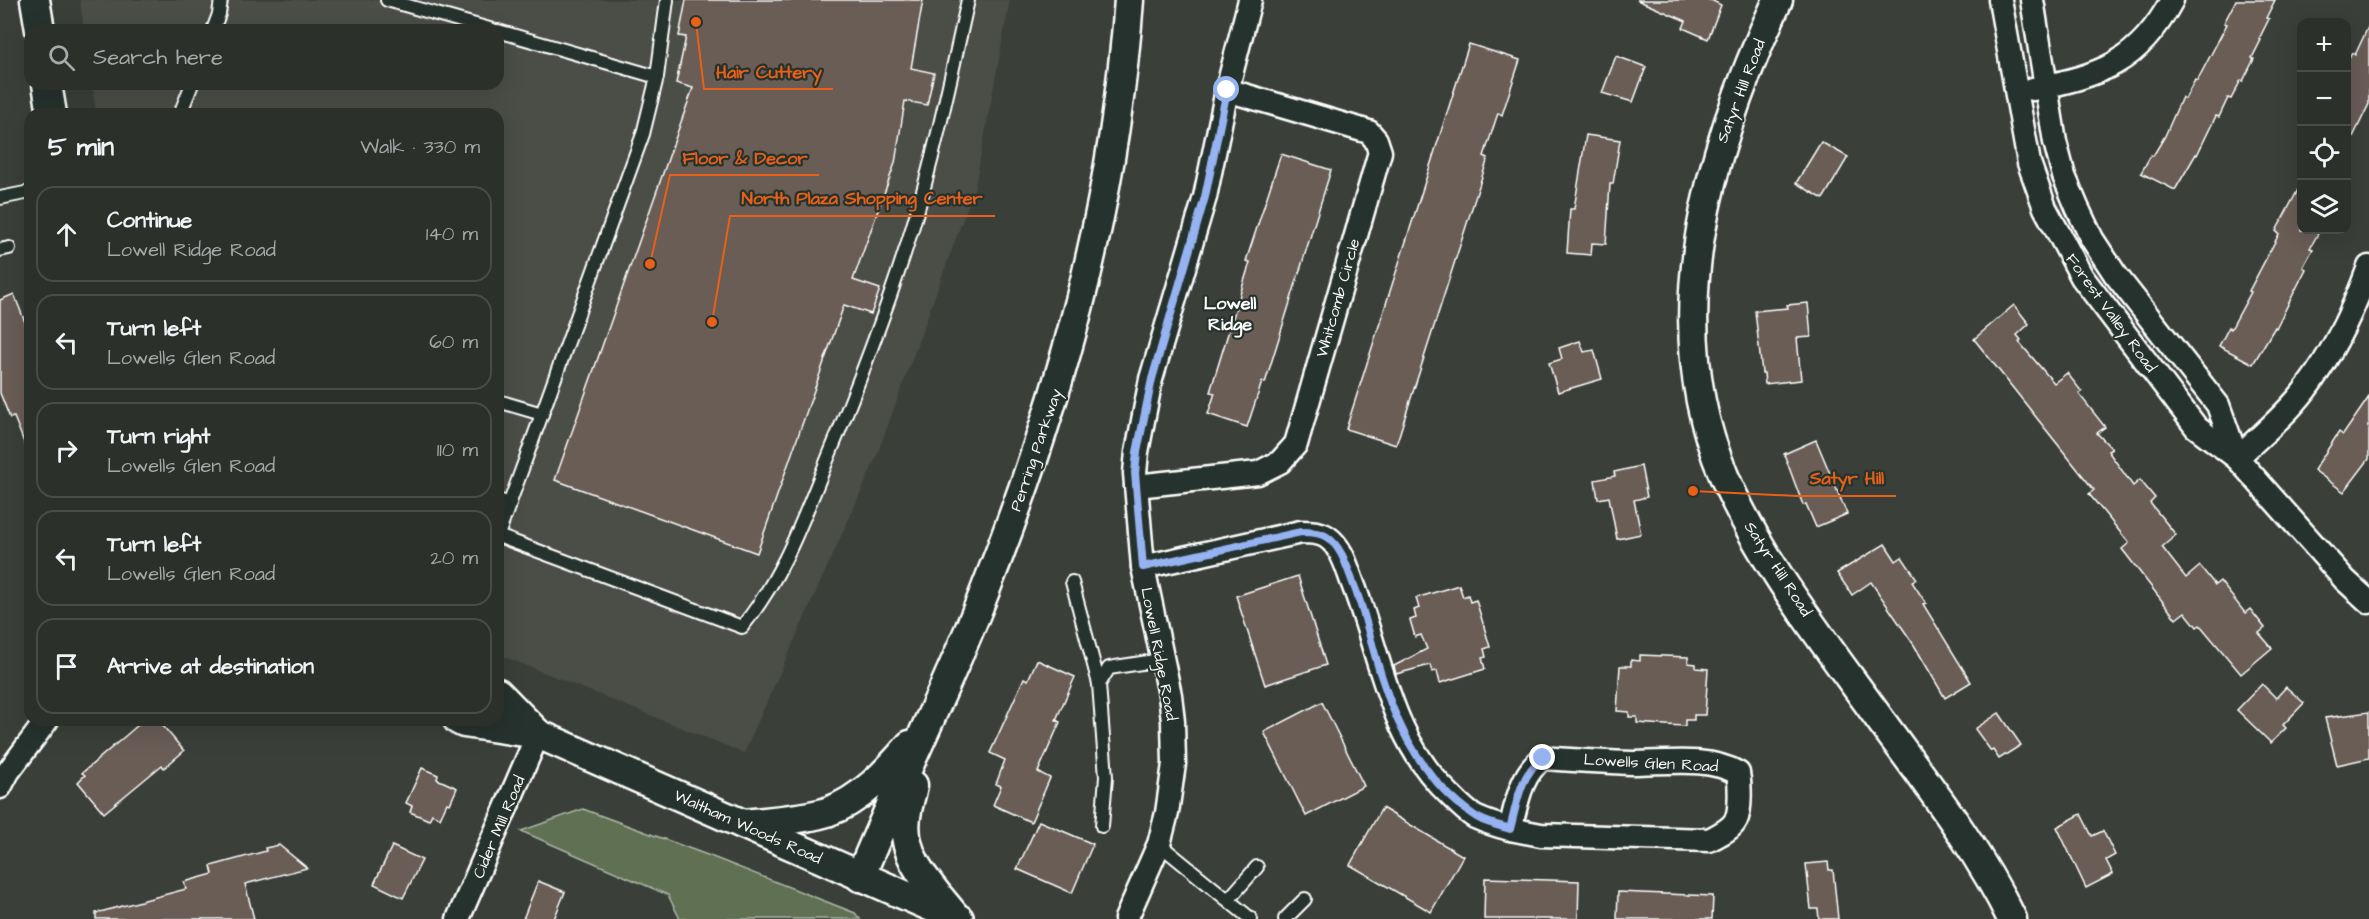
<!DOCTYPE html>
<html lang="en">
<head>
<meta charset="utf-8">
<style>
	body { margin:0; font-family:"Architects Daughter",sans-serif; background:#343833; color:#f1f3f6 }
	.controls { position:absolute; right:18px; top:18px; display:grid; overflow:hidden; border-radius:12px; box-shadow:0 6px 24px #0002 }
	.controls button { width:54px; height:54px; display:grid; place-items:center; padding:0; border:0; border-bottom:2px solid #484b47; background:#2c302b; color:#f1f3f6; font:30px sans-serif }
	.stop { position:absolute; width:18px; height:18px; margin:-14px; border:4px solid #95b2f1; border-radius:50%; background:#fff }
	.stop.end { background:#95b2f1; border-color:#fff; box-shadow:0 2px 6px #0008 }
	.list { margin:0; padding:0; list-style:none }
	h2 { display:flex; justify-content:space-between; align-items:center; height:78px; margin:0; padding:0 24px; font-size:26px }
	h2 small { font-size:20px; font-weight:400; color:#a6a9a9 }
	.list li { display:grid; grid-template-columns:39px 1fr auto; gap:18px; align-items:center; box-sizing:border-box; height:96px; margin:0 12px 12px; padding:0 12px; border:2px solid #484b47; border-radius:18px }
	.list b { display:block; font-size:22px; white-space:nowrap }
	.list p { margin:0; font-size:20px; white-space:nowrap; color:#a6a9a9 }
	.list em { font-size:20px; font-style:normal; color:#a6a9a9 }
	.icon { flex:none; width:33px; height:33px; fill:none; stroke:currentColor; stroke-width:2; stroke-linecap:round; stroke-linejoin:round }
	.map { position:relative; flex:none; width:2369px; height:919px; overflow:hidden }
	.search { position:absolute; background:#2c302b; box-shadow:0 6px 24px #0002; left:24px; top:24px; width:480px; height:66px; display:flex; align-items:center; gap:15px; box-sizing:border-box; padding:0 21px; border-radius:18px; color:#a6a9a9; font-size:22px }
	.panel { position:absolute; background:#2c302b; box-shadow:0 6px 24px #0002; left:24px; top:108px; width:480px; height:618px; border-radius:18px }
	.map>svg:first-child { display:block }
	.built { fill:#4c4d46 }
	.green { fill:#5e7052; stroke:#aeb8a8; stroke-width:1.5 }
	.building { fill:#695d56; stroke:#fff; stroke-width:1.5 }
	.lines { fill:none; stroke-linecap:round; stroke-linejoin:round }
	.service-casing { stroke:#fff; stroke-width:16 }
	.minor-casing { stroke:#fff; stroke-width:27 }
	.tertiary-casing { stroke:#fff; stroke-width:33 }
	.service { stroke:#26332d; stroke-width:12 }
	.minor { stroke:#26332d; stroke-width:22 }
	.tertiary { stroke:#26332d; stroke-width:28 }
	.route { stroke:#95b2f1; stroke-width:8 }
	.labels { text-anchor:middle; dominant-baseline:central; stroke-width:4.5; stroke-linejoin:round; paint-order:stroke }
	.street-label { font-size:16px; fill:#fff; stroke:#26332d }
	.neighbourhood-label { font-size:18px; font-weight:bold; fill:#fff; stroke:#26332d }
	.leader { fill:none; stroke:#e96118; stroke-width:2 }
	.callout-dot { fill:#e96118; stroke:#26332d; stroke-width:2 }
	.callout-label { font-size:18px; text-anchor:middle; font-weight:bold; fill:#e96118; stroke:#26332d; stroke-width:4.5; stroke-linejoin:round; paint-order:stroke }
</style>
</head>
<body>
<div class="map">
<svg width="2369" height="919" viewBox="0 0 2369 919">
	<rect width="100%" height="100%" fill="#3a4039"/>
	<filter id="ink" filterUnits="userSpaceOnUse"><feTurbulence type="fractalNoise" baseFrequency=".0167" numOctaves="2"/><feDisplacementMap in="SourceGraphic" scale="12" xChannelSelector="R" yChannelSelector="G"/><feConvolveMatrix kernelMatrix="1 2 1 2 8 2 1 2 1" color-interpolation-filters="sRGB"/></filter>
	<g filter="url(#ink)">
		<!-- built -->
		<polygon class="built" points="80,0 1010,0 975,186 876,458 744,753 498,654 498,114 97,114 95,105 92,84 498,84 498,30 84,30"/>
		<!-- green -->
		<polygon class="green" points="583,809 710,856 855,913 860,919 680,919 668,895 521,831"/>
		<!-- building -->
		<g class="building">
			<polygon points="686,0 923,0 911,68 934,73 927,105 905,101 895,163 853,280 880,289 871,314 844,305 757,553 555,480 693,88 676,83 686,37 679,36"/>
			<polygon points="1637,0 1711,0 1721,5 1708,39 1683,28 1686,21"/>
			<polygon points="2236,0 2275,0 2266,18 2269,19 2259,39 2261,40 2252,58 2254,59 2243,81 2241,80 2231,99 2228,98 2219,117 2216,116 2197,155 2196,154 2175,190 2141,173 2151,155 2153,156 2165,136 2182,97 2185,99 2195,80 2197,81 2227,24 2224,23"/>
			<polygon points="2369,25 2369,104 2346,151 2346,64 2352,53 2355,55"/>
			<polygon points="1469,44 1520,60 1502,115 1498,113 1484,156 1488,158 1396,445 1346,429"/>
			<polygon points="1616,56 1646,67 1633,102 1602,93"/>
			<polygon points="1586,135 1620,140 1613,184 1610,184 1606,244 1592,243 1591,255 1567,253 1570,209 1574,209"/>
			<polygon points="1821,142 1848,157 1823,199 1796,183"/>
			<polygon points="1281,154 1331,170 1265,383 1262,382 1247,427 1208,414 1215,393 1210,392 1250,262 1246,261"/>
			<polygon points="2301,184 2301,230 2320,230 2310,248 2313,249 2303,267 2306,269 2276,328 2275,327 2253,364 2219,346 2229,327 2231,329 2251,292 2249,291 2279,234 2276,231"/>
			<polygon points="14,294 30,335 29,455 14,417 10,418 0,393 0,300"/>
			<polygon points="1808,303 1811,337 1797,338 1801,380 1765,384 1764,373 1762,373 1755,311 1788,308 1787,305"/>
			<polygon points="2014,305 2029,324 2017,335 2021,340 2019,342 2054,383 2067,373 2082,392 2079,394 2105,427 2097,433 2112,449 2108,451 2133,486 2140,480 2155,498 2150,503 2176,535 2162,547 2186,578 2200,566 2215,585 2220,581 2245,613 2250,609 2265,628 2259,633 2272,648 2241,674 2200,625 2197,627 2185,612 2176,619 2122,549 2129,543 2089,494 2094,490 1974,339"/>
			<polygon points="1580,341 1584,352 1594,350 1602,379 1558,392 1549,363 1562,359 1559,348"/>
			<polygon points="2369,397 2369,459 2344,492 2314,470 2339,432 2343,435"/>
			<polygon points="1816,440 1847,514 1816,527 1806,504 1803,505 1784,454"/>
			<polygon points="1641,466 1647,497 1634,500 1641,534 1617,539 1609,497 1598,499 1595,480 1615,476 1614,472"/>
			<polygon points="1885,544 1896,561 1902,557 1917,579 1912,582 1926,603 1923,604 1971,682 1945,698 1914,645 1871,582 1852,595 1837,573"/>
			<polygon points="1298,576 1326,665 1265,685 1236,596"/>
			<polygon points="1459,585 1463,597 1468,595 1470,602 1476,600 1482,620 1490,647 1484,649 1486,657 1482,658 1485,669 1440,683 1437,671 1432,672 1430,665 1396,674 1394,666 1427,649 1421,635 1415,637 1410,620 1416,618 1414,610 1419,608 1416,598"/>
			<polygon points="1640,655 1688,657 1688,663 1696,664 1696,668 1708,669 1705,715 1694,715 1694,720 1685,720 1685,726 1665,725 1637,723 1637,717 1629,717 1629,712 1617,711 1620,666 1631,666 1631,660 1640,661"/>
			<polygon points="1037,660 1075,677 1056,720 1060,722 1038,772 1050,778 1031,822 993,805 1001,786 996,784 1005,760 990,753 1024,678 1028,680"/>
			<polygon points="2262,684 2276,698 2286,687 2304,703 2283,725 2286,728 2271,743 2237,710"/>
			<polygon points="1322,702 1364,786 1306,816 1264,732"/>
			<polygon points="2369,712 2369,758 2337,765 2325,718"/>
			<polygon points="1999,713 2021,745 1999,759 1993,750 1991,751 1975,729"/>
			<polygon points="144,720 158,720 184,751 164,768 162,765 104,813 78,782 85,775 82,773"/>
			<polygon points="422,768 438,775 437,779 457,788 450,804 447,803 440,818 432,814 429,820 410,812 412,806 406,803"/>
			<polygon points="1382,808 1463,856 1431,912 1350,865"/>
			<polygon points="2081,814 2092,836 2103,831 2115,855 2106,860 2113,874 2086,888 2057,827"/>
			<polygon points="1039,821 1093,844 1072,893 1017,869"/>
			<polygon points="279,845 307,868 245,884 254,919 96,919 96,913 186,889 184,882 213,874 211,866 266,851 265,848"/>
			<polygon points="392,846 422,860 403,898 374,884"/>
			<polygon points="1828,862 1829,870 1833,870 1838,919 1819,919 1818,909 1811,909 1806,864"/>
			<polygon points="1485,878 1579,881 1578,919 1484,919"/>
			<polygon points="538,881 565,892 554,919 523,919"/>
			<polygon points="1618,892 1713,896 1712,919 1617,919"/>
		</g>
		<g class="lines">
			<!-- service casing -->
			<g class="service-casing">
				<g id="service">
					<polyline points="387,0 493,30"/>
					<polyline points="213,30 219,14 221,0"/>
					<polyline points="498,31 657,77"/>
					<polyline points="180,114 192,84"/>
					<polyline points="0,198 30,192"/>
					<polyline points="0,250 9,248"/>
					<polyline points="498,401 542,414 498,535"/>
					<polyline points="542,414 643,134 657,77 667,0"/>
					<polyline points="498,500 510,504"/>
					<path d="M 498,536 L 742,627 C 784,575 803,519 828,458 C 859,383 888,307 912,229 C 935,154 951,76 968,0"/>
					<polyline points="1072,582 1099,684 1106,777 1102,826"/>
					<polyline points="1099,684 1109,668 1161,660"/>
					<polyline points="1159,844 1251,919"/>
					<polyline points="1229,899 1257,867"/>
					<polyline points="1285,919 1305,899"/>
				</g>
			</g>
			<!-- minor casing -->
			<g class="minor-casing">
				<g id="minor">
					<polyline points="2000,0 2029,163 2045,208 2082,277 2196,427 2237,458 2345,580 2369,602"/>
					<polyline points="2032,0 2055,142 2064,176 2077,207 2092,239 2115,274 2218,405 2237,458"/>
					<path d="M 2033,89 C 2100,75 2138,64 2172,0"/>
					<path d="M 2237,458 C 2260,436 2286,415 2305,390 C 2334,352 2353,311 2369,267"/>
					<polyline points="1136,486 1258,473 1280,462 1296,444 1380,152 1376,140 1369,132 1227,90"/>
					<path d="M 1143,567 L 1301,532 C 1309,532 1320,532 1327,537 C 1342,547 1347,568 1353,584 C 1381,656 1389,737 1448,793 C 1456,801 1465,811 1475,817 C 1486,822 1498,826 1510,829"/>
					<path d="M 1543,758 C 1573,760 1602,762 1632,763 C 1666,763 1708,756 1738,773 C 1740,784 1741,810 1736,820 C 1731,830 1718,835 1709,840 L 1541,835 L 1510,829 C 1517,803 1520,775 1543,758 Z"/>
					<polyline points="0,787 8,772 47,720"/>
					<polyline points="458,919 538,734"/>
					<polyline points="1126,919 1159,844 1167,813 1174,764 1173,721 1170,695 1143,567 1135,473 1137,452 1151,379 1205,197 1227,90 1250,0"/>
				</g>
			</g>
			<!-- tertiary casing -->
			<g class="tertiary-casing">
				<g id="tertiary">
					<polyline points="35,0 40,30"/>
					<path d="M 1778,0 C 1710,146 1657,319 1724,476 C 1760,560 1822,639 1876,714 C 1924,780 1976,845 2012,919"/>
					<polyline points="47,84 52,114"/>
					<polyline points="498,693 538,734"/>
					<polyline points="458,720 464,723 538,734 959,919"/>
					<path d="M 913,785 C 911,796 907,807 906,817 C 900,857 931,886 954,915"/>
					<path d="M 743,824 C 770,821 800,820 827,812 C 860,801 888,771 910,745"/>
					<path d="M 860,877 C 898,784 944,694 981,601 C 1059,405 1114,211 1129,0"/>
				</g>
			</g>
			<!-- service -->
			<use href="#service" class="service"/>
			<!-- minor -->
			<use href="#minor" class="minor"/>
			<!-- tertiary -->
			<use href="#tertiary" class="tertiary"/>
		</g>
	</g>
	<g class="lines" filter="url(#ink)">
		<!-- route -->
		<path class="route" d="M 1227,90 L 1205,197 L 1152,379 L 1137,452 L 1135,473 L 1143,567 L 1301,532 C 1309,532 1320,532 1327,537 C 1343,548 1348,571 1355,588 C 1367,619 1373,653 1384,684 C 1400,734 1428,783 1472,814 C 1482,822 1497,825 1510,829 C 1517,803 1520,774 1543,758"/>
	</g>
	<g class="labels">
		<!-- street labels -->
		<g class="street-label">
			<text transform="translate(1741 91) rotate(-69)">Satyr Hill Road</text>
			<text transform="translate(1338 298) rotate(-74)">Whitcomb Circle</text>
			<text transform="translate(2111 313) rotate(54)">Forest Valley Road</text>
			<text transform="translate(1036 450) rotate(-71)">Perring Parkway</text>
			<text transform="translate(1778 569) rotate(57)">Satyr Hill Road</text>
			<text transform="translate(1159 654) rotate(79)">Lowell Ridge Road</text>
			<text transform="translate(1651 763) rotate(3)">Lowells Glen Road</text>
			<text transform="translate(499 827) rotate(-67)">Cider Mill Road</text>
			<text transform="translate(748 827) rotate(24)">Waltham Woods Road</text>
		</g>
		<!-- neighbourhood labels -->
		<g class="neighbourhood-label">
			<text x="1230" y="303">Lowell<tspan x="1230" dy="21">Ridge</tspan></text>
		</g>
	</g>
	<!-- callouts -->
	<path class="leader" d="M696 22L704 89H833M650 264L670 175H819M712 322L730 216H995M1693 491L1798 496H1896"/>
	<g class="callout-dot">
		<circle cx="696" cy="22" r="6"/>
		<circle cx="650" cy="264" r="6"/>
		<circle cx="712" cy="322" r="6"/>
		<circle cx="1693" cy="491" r="6"/>
	</g>
	<g class="callout-label">
		<text x="769" y="78">Hair Cuttery</text>
		<text x="745" y="164">Floor &amp; Decor</text>
		<text x="862" y="204">North Plaza Shopping Center</text>
		<text x="1847" y="484">Satyr Hill</text>
	</g>
</svg>
<div class="controls">
<button>+</button>
<button>−</button>
<button><svg class="icon" aria-label="locate" viewBox="0 0 24 24"><circle cx="12" cy="12" r="6"/><path d="M12 2v4M12 18v4M2 12h4M18 12h4"/></svg></button>
<button><svg class="icon" aria-label="layers" viewBox="0 0 24 24"><path d="M12 4l9 5-9 5-9-5zM3 14l9 5 9-5"/></svg></button>
</div>
<div class="stop" style="left:1227px;top:90px"></div>
<div class="stop end" style="left:1543px;top:758px"></div>
<div class="search"><svg class="icon" aria-label="search" viewBox="0 0 24 24"><circle cx="10" cy="10" r="6"/><path d="M15 15l6 6"/></svg>Search here</div>
<section class="panel">
<h2>5 min<small>Walk · 330 m</small></h2>
<ul class="list">
<li><svg class="icon" aria-label="ahead" viewBox="0 0 24 24"><path d="M12 20V5M6 11l6-6 6 6"/></svg><div><b>Continue</b><p>Lowell Ridge Road</p></div><em>140 m</em></li>
<li><svg class="icon" aria-label="left" viewBox="0 0 24 24"><path d="M17 20v-9H6M10 6l-5 5 5 5"/></svg><div><b>Turn left</b><p>Lowells Glen Road</p></div><em>60 m</em></li>
<li><svg class="icon" aria-label="right" viewBox="0 0 24 24"><path d="M7 20v-9h11M14 6l5 5-5 5"/></svg><div><b>Turn right</b><p>Lowells Glen Road</p></div><em>110 m</em></li>
<li><svg class="icon" aria-label="left" viewBox="0 0 24 24"><path d="M17 20v-9H6M10 6l-5 5 5 5"/></svg><div><b>Turn left</b><p>Lowells Glen Road</p></div><em>20 m</em></li>
<li><svg class="icon" aria-label="arrive" viewBox="0 0 24 24"><path d="M6 21V4h12l-3 4 3 4H6"/></svg><div><b>Arrive at destination</b></div></li>
</ul>
</section>
</div>
</body>
</html>
